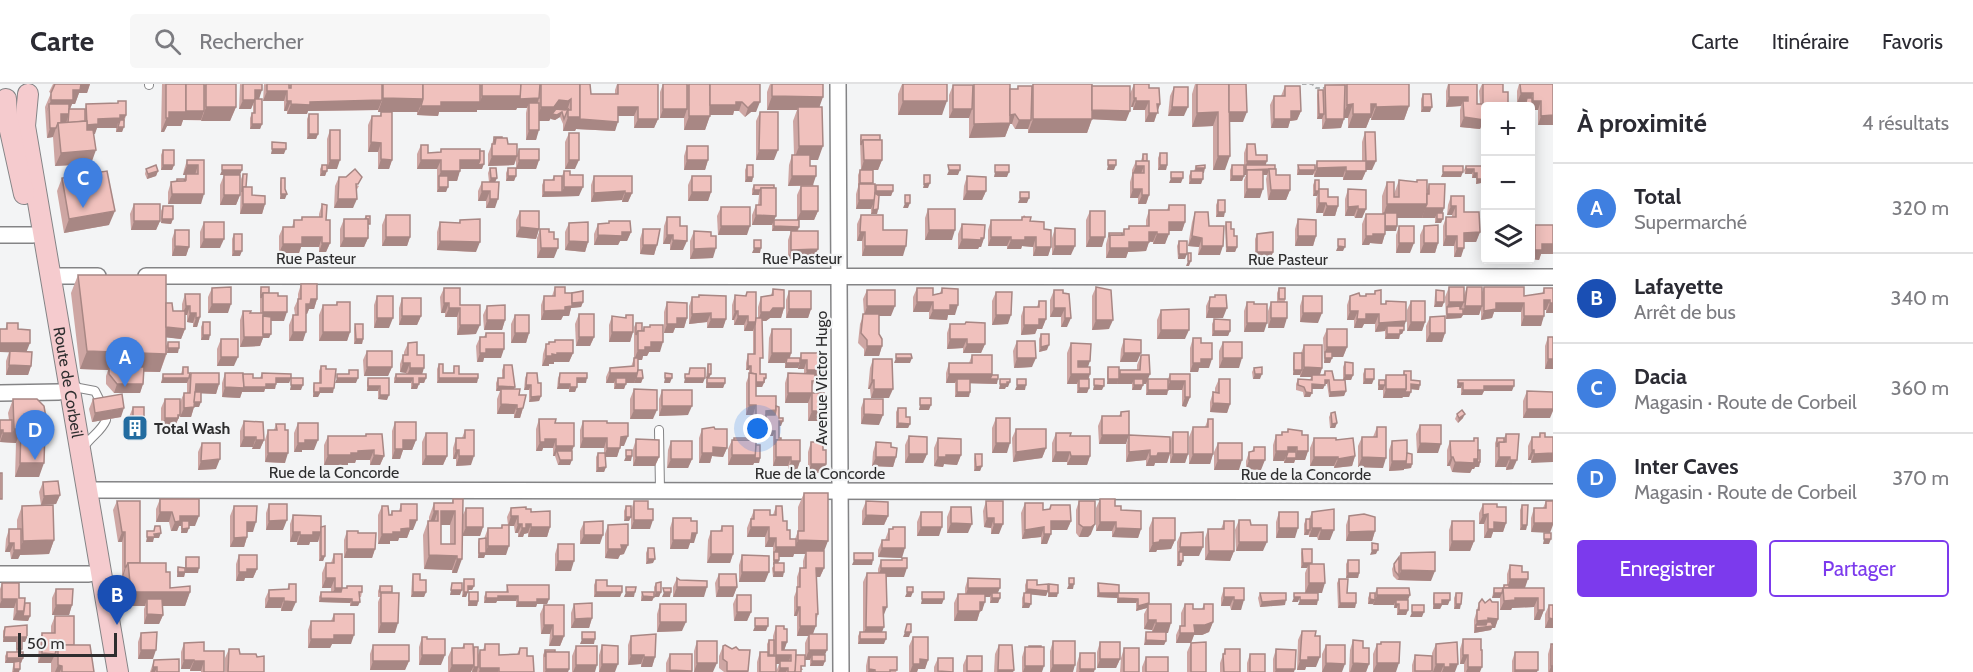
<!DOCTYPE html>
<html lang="fr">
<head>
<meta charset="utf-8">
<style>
	body { margin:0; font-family:Cabin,sans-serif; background:#f7f7f7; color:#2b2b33 }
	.controls { position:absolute; right:18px; top:18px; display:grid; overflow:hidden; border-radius:6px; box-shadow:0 3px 15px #0003 }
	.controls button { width:54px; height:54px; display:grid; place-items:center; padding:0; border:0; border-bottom:2px solid #e1e1e2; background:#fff; color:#2b2b33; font:30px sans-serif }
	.scale { position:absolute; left:18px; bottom:15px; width:99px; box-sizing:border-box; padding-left:6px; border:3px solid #2e2e2f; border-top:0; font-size:16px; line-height:21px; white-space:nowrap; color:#2e2e2f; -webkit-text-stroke:4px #f3f4f5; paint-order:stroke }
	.you { position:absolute; left:758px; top:345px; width:21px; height:21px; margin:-15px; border:4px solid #fff; border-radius:50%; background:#1a73e8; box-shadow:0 0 0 9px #1a73e833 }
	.badge { display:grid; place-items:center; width:39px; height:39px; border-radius:50%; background:#7c3aed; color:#fff; font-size:20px; font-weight:700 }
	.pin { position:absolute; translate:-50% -50px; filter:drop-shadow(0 2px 3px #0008) }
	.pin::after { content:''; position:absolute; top:32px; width:21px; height:18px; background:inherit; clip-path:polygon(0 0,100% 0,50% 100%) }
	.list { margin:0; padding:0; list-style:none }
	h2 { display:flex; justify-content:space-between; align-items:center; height:78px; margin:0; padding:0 24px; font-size:26px }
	h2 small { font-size:20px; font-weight:400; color:#7c7c81 }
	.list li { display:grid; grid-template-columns:39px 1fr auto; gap:18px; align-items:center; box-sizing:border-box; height:90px; padding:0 24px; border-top:2px solid #e1e1e2 }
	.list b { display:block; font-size:22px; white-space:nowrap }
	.list p { margin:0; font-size:20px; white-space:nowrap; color:#7c7c81 }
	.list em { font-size:20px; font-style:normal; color:#7c7c81 }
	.actions { display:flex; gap:12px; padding:18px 24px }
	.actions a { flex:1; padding:14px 0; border:2px solid #7c3aed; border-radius:6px; text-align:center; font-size:21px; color:#7c3aed }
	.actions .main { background:#7c3aed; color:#fff }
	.icon { flex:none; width:33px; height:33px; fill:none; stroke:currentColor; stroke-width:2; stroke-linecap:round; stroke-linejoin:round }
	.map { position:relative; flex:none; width:1553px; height:588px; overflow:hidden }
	header { display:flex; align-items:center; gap:36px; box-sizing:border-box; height:84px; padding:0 30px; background:#fff; border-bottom:2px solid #e1e1e2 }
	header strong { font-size:28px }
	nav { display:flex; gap:33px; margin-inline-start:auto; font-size:21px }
	.search { width:420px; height:54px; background:#f7f7f7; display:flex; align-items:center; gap:15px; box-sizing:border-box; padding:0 21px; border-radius:6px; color:#7c7c81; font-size:22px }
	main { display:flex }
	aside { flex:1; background:#fff }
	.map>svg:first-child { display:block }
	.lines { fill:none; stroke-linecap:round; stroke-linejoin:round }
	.service-casing { stroke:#848486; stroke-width:10 }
	.minor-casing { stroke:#848486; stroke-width:18 }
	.secondary-casing { stroke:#848486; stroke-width:22 }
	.path { stroke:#aeafb0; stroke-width:2; stroke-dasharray:4.5 3; stroke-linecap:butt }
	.service { stroke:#fff; stroke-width:8 }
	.minor { stroke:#fff; stroke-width:15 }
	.secondary { stroke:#f5cbce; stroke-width:20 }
	.wall { fill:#cea6a3; fill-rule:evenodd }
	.shaded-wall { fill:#a88784 }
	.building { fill:#f0c1bd; stroke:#a88784; stroke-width:1.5; fill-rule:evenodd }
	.labels { text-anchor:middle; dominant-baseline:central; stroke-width:4.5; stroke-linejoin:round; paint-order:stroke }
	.street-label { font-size:16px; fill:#2e2e2f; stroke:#f3f4f5 }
	.poi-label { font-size:16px; font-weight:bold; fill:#2e2e2f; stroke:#f3f4f5; text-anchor:start }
</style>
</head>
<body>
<header>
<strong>Carte</strong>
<div class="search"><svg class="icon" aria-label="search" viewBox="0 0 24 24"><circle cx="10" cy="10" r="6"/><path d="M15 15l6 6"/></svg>Rechercher</div>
<nav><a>Carte</a><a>Itinéraire</a><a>Favoris</a></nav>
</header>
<main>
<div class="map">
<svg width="1553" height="588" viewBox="0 0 1553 588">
	<rect width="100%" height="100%" fill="#f3f4f5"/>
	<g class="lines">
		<!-- service casing -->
		<g class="service-casing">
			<g id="service">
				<polyline points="149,0 149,1"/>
				<polyline points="73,300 79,304 95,307 102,321"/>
				<polyline points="659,346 660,406"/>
				<path d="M 84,363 C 91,352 101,348 106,336"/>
			</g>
		</g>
		<!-- minor casing -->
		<g class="minor-casing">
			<g id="minor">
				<polyline points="838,0 841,588"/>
				<polyline points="0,151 33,151"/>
				<polyline points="50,192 98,192"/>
				<polyline points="146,192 1553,193"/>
				<polyline points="0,309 59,308"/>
				<polyline points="86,406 1553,408"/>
				<polyline points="0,490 89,490"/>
			</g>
		</g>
		<!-- secondary casing -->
		<g class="secondary-casing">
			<g id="secondary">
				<path id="s1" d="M 28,10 L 25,42 L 118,588"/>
				<polyline points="6,15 7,33 24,110"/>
			</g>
		</g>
		<!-- path -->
		<polyline class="path" points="1302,0 1312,0 1316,4 1327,4"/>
		<!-- service -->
		<use href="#service" class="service"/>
		<!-- minor -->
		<use href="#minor" class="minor"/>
		<!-- secondary -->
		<use href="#secondary" class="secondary"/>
	</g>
	<!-- wall -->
	<g class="wall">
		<polygon points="53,0 90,0 87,9 79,9 75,20 72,20 70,25 85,25 86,20 118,19 118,17 126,31 122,48 116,48 116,44 97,44 94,50 91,80 55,82 53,53 47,54 45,23 51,9 49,8"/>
		<polygon points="162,0 236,0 236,23 230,37 183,36 181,42 167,42 164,48 161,48"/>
		<polygon points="240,0 262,0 259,15 262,40 260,45 250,45 250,34 252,29 253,29 253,20 255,15 251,25 239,25"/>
		<polygon points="264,0 590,0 591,10 615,10 615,6 617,0 658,0 658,35 654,44 634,44 634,32 618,32 615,47 576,45 575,47 563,47 563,40 560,33 555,36 551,35 551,34 549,37 539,37 536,56 526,56 526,29 527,24 517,24 516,26 477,26 477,28 439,28 438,32 417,31 417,28 392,28 392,76 389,85 378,85 378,68 368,68 368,41 372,32 380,32 381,28 378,28 378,26 308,27 307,30 287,30 287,27 284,27 284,17 263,17"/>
		<polygon points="663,0 760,0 756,28 751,28 745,33 739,27 734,27 733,31 710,31 705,46 684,46 684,34 660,34 660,8"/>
		<polygon points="770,0 823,0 819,23 818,76 810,76 810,82 818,127 814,136 799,136 799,143 798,147 814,175 788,175 788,156 791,147 772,147 772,141 752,141 752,131 756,121 758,121 759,111 752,111 752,105 754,101 774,101 776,132 774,136 797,136 797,111 801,102 788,102 789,81 792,71 794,71 793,37 797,26 767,26 767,8"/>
		<polygon points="902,0 947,0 942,31 898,31 898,10"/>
		<polygon points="974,0 1010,5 1017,5 1018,2 1032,2 1033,0 1092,0 1092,2 1126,37 1092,35 1087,49 1028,49 1028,45 1015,45 1012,40 1010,40 1005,53 969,54 969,34 949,34 949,11 953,1 973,3"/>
		<polygon points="1134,0 1149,4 1160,20 1154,38 1145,38 1145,26 1133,26 1133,23 1131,23 1130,10"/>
		<polygon points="1195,0 1246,0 1243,38 1229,38 1225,86 1213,86 1213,42 1192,43 1192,10"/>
		<polygon points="1345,0 1409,0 1409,22 1404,36 1371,36 1371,34 1370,34 1366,44 1348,44 1348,34 1344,34 1341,44 1322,45 1322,35 1317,35 1317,11 1318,6 1323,6 1325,1"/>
		<polygon points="1448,0 1477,0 1477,20 1480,20 1479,7 1482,0 1503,0 1503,8 1508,22 1485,22 1485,31 1484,31 1484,36 1480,45 1460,43 1460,26 1461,22 1446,23 1446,7"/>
		<polygon points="1519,0 1553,0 1553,41 1538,41 1538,26 1530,26 1530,22 1524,22 1525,19 1517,19 1517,7"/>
		<polygon points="1285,2 1301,27 1297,36 1290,37 1288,44 1271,44 1270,21 1274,12 1281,12"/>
		<polygon points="1174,3 1184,32 1168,32 1170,12"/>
		<polygon points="1423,10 1430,28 1421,28 1421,15"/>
		<polygon points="760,28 774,76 756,76 756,37"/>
		<polygon points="309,30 318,50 316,55 307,55 307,35"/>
		<polygon points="330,46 337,85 327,85 325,92 320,92 320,85 322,81 327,81 327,55"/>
		<polygon points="1365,48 1372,86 1366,86 1362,96 1343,96 1343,93 1314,93 1314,89 1313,91 1297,91 1297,86 1298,81 1315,84 1317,77 1362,77 1362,58"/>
		<polygon points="569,49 575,85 565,85 565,58"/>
		<polygon points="861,51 882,76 878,86 861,86 860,56"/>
		<polygon points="494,53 502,54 517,71 519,65 539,76 536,85 516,85 516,92 514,97 506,97 506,89 508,84 516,84 516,76 514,81 488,82 488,70 492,60"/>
		<polygon points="1247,60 1256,71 1276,91 1290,106 1286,116 1268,116 1266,95 1267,91 1263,91 1260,114 1244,114 1244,96 1246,91 1244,91 1242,97 1230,97 1230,86 1232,81 1244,81 1244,69"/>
		<polygon points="421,61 428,69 440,68 441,65 482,85 460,85 457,97 448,97 446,108 437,108 437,85 417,85 417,70"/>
		<polygon points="687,62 708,76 705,86 684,86 684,72"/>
		<polygon points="1484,63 1485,63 1485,87 1483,87 1483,95 1481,99 1476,100 1476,94 1472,94 1472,90 1465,90 1464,86 1466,82 1481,82 1481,73"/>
		<polygon points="163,66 174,81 172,86 161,86 161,71"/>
		<polygon points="1160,69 1167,81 1166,86 1158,86 1158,74"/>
		<polygon points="1143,70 1149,111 1146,120 1138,120 1138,114 1130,114 1130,98 1132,91 1132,86 1136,77 1141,77"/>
		<polygon points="187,76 204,76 201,120 168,120 168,108 171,98 176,98 177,95 184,95 186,91 183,91 184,86"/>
		<polygon points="747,81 753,93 752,98 745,98 745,86"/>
		<polygon points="1196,82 1204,89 1203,89 1201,100 1189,100 1189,92 1191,87 1194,87"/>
		<polygon points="490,84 497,94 495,98 495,124 486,124 486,117 478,117 478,107 482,98 489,98 488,89"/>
		<polygon points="146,85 158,87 156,92 147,95 145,90"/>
		<polygon points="860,86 872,100 875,105 876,101 893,107 891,112 879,112 878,125 877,130 871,130 871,125 856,125 856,110 858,103 858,91"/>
		<polygon points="564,87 570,91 579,112 542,113 542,101 544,96 552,96 554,92 562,92"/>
		<polygon points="243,90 246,103 252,111 265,120 262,130 240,130 241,95"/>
		<polygon points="224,91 240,111 236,121 220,121 220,101"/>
		<polygon points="594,92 632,109 628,118 622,118 622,116 591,118 591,101"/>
		<polygon points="692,92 711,108 708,117 688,117 688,101"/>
		<polygon points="967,92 986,107 982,116 963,116 964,102"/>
		<polygon points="339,93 359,102 356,107 353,124 334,124 335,102"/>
		<polygon points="62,94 109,141 64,149 57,107"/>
		<polygon points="281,94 285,115 280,115 280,99"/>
		<polygon points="1315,96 1319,105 1338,122 1335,132 1323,132 1323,129 1316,129 1316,115 1317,112 1313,112 1313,101"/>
		<polygon points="1399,96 1427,106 1429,100 1443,129 1441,139 1435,139 1435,134 1397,134 1396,147 1385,147 1385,150 1382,160 1370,159 1369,161 1362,161 1362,140 1366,130 1382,130 1382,112 1387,98 1394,110"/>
		<polygon points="1348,105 1366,125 1362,134 1355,134 1354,132 1345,132 1345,115"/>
		<polygon points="1451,112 1480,148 1476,158 1464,158 1461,173 1454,173 1454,162 1443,162 1443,142 1446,133 1452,133 1452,131 1447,131 1448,121"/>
		<polygon points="1218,116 1224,133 1216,133 1216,121"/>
		<polygon points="134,120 160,137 156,146 131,146 130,130"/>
		<polygon points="322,120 326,136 330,159 326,168 319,168 319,163 301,163 299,169 279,169 279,152 283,143 292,143 294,136 301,136 302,133 319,133 319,130"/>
		<polygon points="1169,121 1185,138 1182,147 1169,147 1165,160 1153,160 1153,158 1149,158 1146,167 1128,168 1126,174 1106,174 1106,160 1109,149 1122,150 1124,145 1128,145 1129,142 1146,142 1146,136 1149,126 1167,126"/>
		<polygon points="163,122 173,135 171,140 161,139 161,127"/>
		<polygon points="721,123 747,151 718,151 717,132"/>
		<polygon points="928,125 952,156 925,156 925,134"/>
		<polygon points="520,127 539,145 536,155 516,153 516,136"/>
		<polygon points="1090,127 1102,163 1086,163 1086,136"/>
		<polygon points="1195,128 1209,142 1220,171 1198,171 1199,163 1188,162 1192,138"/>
		<polygon points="386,131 410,153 407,162 382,162 382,141"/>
		<polygon points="861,131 883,146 903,172 862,172 862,157 857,157 857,140"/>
		<polygon points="1024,131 1030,137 1044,145 1051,163 1048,172 1033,172 1033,163 1022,162 1021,165 1007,165 1007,162 988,162 988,146 991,136 1021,136"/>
		<polygon points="366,132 369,145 368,145 368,154 364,163 340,163 340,145 344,135 364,135"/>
		<polygon points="667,133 680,142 683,166 670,166 670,160 663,160 664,142"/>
		<polygon points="1298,135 1316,152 1313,162 1295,162 1295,145"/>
		<polygon points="460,136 476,168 437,166 437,148 440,138 459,139"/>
		<polygon points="609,137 631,148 627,157 620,157 618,161 594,161 594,150 598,140 609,139"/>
		<polygon points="1483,137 1485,137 1485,163 1481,163 1481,142"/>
		<polygon points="204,138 220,164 200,164 200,148"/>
		<polygon points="1226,138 1234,152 1237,163 1235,168 1226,168 1225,142"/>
		<polygon points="569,139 588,158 585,168 565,166 565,148"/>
		<polygon points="962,140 984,154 981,163 979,163 978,165 958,165 958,150"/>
		<polygon points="1535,141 1553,141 1553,170 1541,170 1539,176 1532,175 1532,150"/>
		<polygon points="1399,142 1410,169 1396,169 1396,151"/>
		<polygon points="1424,142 1438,159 1435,169 1420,169 1420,151"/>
		<polygon points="1055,144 1071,171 1052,171 1052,154"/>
		<polygon points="540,145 549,148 554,155 554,174 537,174 537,154"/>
		<polygon points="643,145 657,161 654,171 640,170 640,155"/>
		<polygon points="175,146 189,163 186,172 172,172 172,155"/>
		<polygon points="694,147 713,174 690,175 690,157"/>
		<polygon points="234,150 240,172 232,172 232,155"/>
		<polygon points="1257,150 1273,168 1271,173 1255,173 1255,155"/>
		<polygon points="1179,157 1185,175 1178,175 1177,162"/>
		<polygon points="78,191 166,219 173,227 182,227 182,220 185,210 200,233 197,243 193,243 193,239 187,238 187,231 185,231 185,245 181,255 166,253 166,262 168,258 178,269 167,269 160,288 144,288 143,300 140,309 114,309 106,300 106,292 108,286 80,285 71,209"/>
		<polygon points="301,200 317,215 314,225 309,225 307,230 306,230 303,257 289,257 289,241 293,231 295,231 294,224 298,215 298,210"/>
		<polygon points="261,203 269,209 278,212 284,237 271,237 269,254 263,254 260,262 240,263 240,236 243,227 250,229 260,229 260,208"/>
		<polygon points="555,203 583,218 581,223 571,224 569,232 563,232 561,236 541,236 541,221 544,212 552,212"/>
		<polygon points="1096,203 1109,245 1092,246 1092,212"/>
		<polygon points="1449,203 1464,211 1467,203 1482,208 1484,203 1524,212 1542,210 1544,204 1553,204 1553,229 1546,229 1546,226 1544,226 1541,242 1521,242 1521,228 1494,228 1492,234 1481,236 1481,225 1479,231 1463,231 1461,234 1446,235 1445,213"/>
		<polygon points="212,204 228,229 208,229 208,213"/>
		<polygon points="444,204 460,221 476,250 457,251 457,233 445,233 445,229 441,229 440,213"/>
		<polygon points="917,204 933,211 940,209 942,204 955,231 948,231 947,236 929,235 929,228 913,228 913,213"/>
		<polygon points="1279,204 1285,215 1284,244 1268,244 1268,227 1271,218 1277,218 1277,209"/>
		<polygon points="773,205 784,224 781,234 770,234 766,237 762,237 760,290 765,299 764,299 762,303 756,303 756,312 776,322 781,342 779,342 779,354 800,377 797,386 788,386 788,382 773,382 773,352 756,352 756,361 760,374 759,379 754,379 753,381 728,381 728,365 732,356 733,356 734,354 748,354 752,342 753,342 753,331 746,331 746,299 749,291 749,286 746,286 746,279 748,270 753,270 753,247 744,247 744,241 734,241 734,236 732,236 732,221 735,211 745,212 747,208 756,234 758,234 758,223 761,213 771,211"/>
		<polygon points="867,206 891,232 879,232 879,250 882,262 879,272 864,272 864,265 858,259 860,240 864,230 863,215"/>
		<polygon points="1054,206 1063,206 1067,243 1061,243 1061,233 1050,233 1050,216"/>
		<polygon points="1436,206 1444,218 1442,223 1434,223 1435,211"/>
		<polygon points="789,207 811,225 808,234 786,234 786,216"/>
		<polygon points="1375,207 1381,220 1385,220 1386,217 1404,242 1402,250 1400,250 1399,255 1385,255 1385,247 1375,248 1375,240 1364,240 1362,244 1354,244 1354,236 1347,236 1347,221 1350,212 1365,212 1366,210 1374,210"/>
		<polygon points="996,208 1008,240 992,241 992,217"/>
		<polygon points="699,211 726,235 723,244 707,244 707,238 689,240 689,222 692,213 698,213"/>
		<polygon points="1215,211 1223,234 1206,234 1206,222 1210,213 1215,213"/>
		<polygon points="377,212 389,244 374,244 374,221"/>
		<polygon points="1303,212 1318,239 1300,238 1300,222"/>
		<polygon points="402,214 421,232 417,241 399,241 399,224"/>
		<polygon points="1039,217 1046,235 1042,245 1037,245 1035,250 1021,251 1021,232 1024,223 1037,223"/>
		<polygon points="1411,217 1425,238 1422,247 1407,247 1407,226"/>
		<polygon points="337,218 350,248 347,257 319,257 319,231 323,221 336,221"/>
		<polygon points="667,218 687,234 684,244 675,244 673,249 664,249 664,228"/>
		<polygon points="1247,218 1254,220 1264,248 1244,248 1244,227"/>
		<polygon points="487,222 505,236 502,246 484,246 483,231"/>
		<polygon points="1161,226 1185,255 1157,255 1157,236"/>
		<polygon points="579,230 594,253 590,262 576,262 575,240"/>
		<polygon points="515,231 529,249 526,259 511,259 511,240"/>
		<polygon points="626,231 633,248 630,258 609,258 609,241 612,232 625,234"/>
		<polygon points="1430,233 1445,249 1442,258 1426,258 1426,242"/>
		<polygon points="1214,235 1230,247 1228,252 1212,252 1212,240"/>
		<polygon points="203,238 209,256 201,256 201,243"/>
		<polygon points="7,239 18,245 31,282 28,291 6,291 6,277 9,268 0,268"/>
		<polygon points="636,239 642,247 644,243 650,243 650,241 660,268 649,268 647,272 643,272 642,276 638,276 638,286 643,294 641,299 626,299 624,305 614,305 614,299 606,299 606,293 610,284 631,283 634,274 634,243"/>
		<polygon points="355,240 363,255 362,260 354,260 354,245"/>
		<polygon points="950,240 985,260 981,269 963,269 963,264 947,265 947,249"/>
		<polygon points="772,245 791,269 790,274 800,274 801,269 823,296 815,296 812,303 812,309 822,337 808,337 808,319 785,319 785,299 788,289 804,289 804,285 798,285 798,283 785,284 785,279 768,279 769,254"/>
		<polygon points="1327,245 1347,263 1343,273 1332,273 1330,279 1324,279 1323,254"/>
		<polygon points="486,249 501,274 484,274 483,278 477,278 476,262 480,253 484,253"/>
		<polygon points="1041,250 1047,266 1039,268 1039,255"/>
		<polygon points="1548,253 1553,285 1545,285 1545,262"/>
		<polygon points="1193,254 1201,259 1209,284 1199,284 1198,288 1190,288 1190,264"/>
		<polygon points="221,255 234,282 217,282 217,265"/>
		<polygon points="1124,255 1137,278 1120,278 1121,265"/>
		<polygon points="555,256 573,269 569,278 554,278 554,280 549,280 549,282 542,282 543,270 546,260 548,260 549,258 554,258"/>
		<polygon points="1017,257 1032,283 1014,284 1013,267"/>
		<polygon points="1223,258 1239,284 1219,284 1219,267"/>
		<polygon points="408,259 417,271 422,290 426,294 424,299 419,299 417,305 411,305 411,299 394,299 394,294 396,290 406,290 406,289 400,288 400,280 403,271 404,271 404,268"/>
		<polygon points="1071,259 1088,283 1089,304 1087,309 1077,309 1077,300 1067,300 1067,269"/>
		<polygon points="1304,261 1322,284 1320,291 1323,291 1325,287 1334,296 1343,296 1343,283 1345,278 1353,291 1351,296 1345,296 1346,307 1344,312 1329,313 1327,300 1325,300 1323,305 1312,305 1310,313 1304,313 1303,308 1296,306 1296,300 1298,295 1310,296 1311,293 1300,293 1300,291 1293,291 1293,274 1294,269 1301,269"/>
		<polygon points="367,267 392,283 388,292 364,292 363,276"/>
		<polygon points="972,271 992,291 997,300 970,299 969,313 955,313 955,299 946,299 946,289 949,279 969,279"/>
		<polygon points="1141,271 1148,295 1168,295 1170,290 1190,290 1190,313 1186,323 1182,322 1182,306 1168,306 1167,311 1146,311 1146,300 1143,300 1141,306 1132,306 1132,300 1107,300 1107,287 1108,283 1119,290 1120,286 1137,286 1137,281"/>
		<polygon points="873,275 889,314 871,314 870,305 868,305 870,284"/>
		<polygon points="439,280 443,289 453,289 454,282 459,290 478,294 477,299 437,299 437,285"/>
		<polygon points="708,280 711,290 709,294 725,299 723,304 706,304 706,299 707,294 706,294 707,284"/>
		<polygon points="504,281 515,303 514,305 519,311 523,324 520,334 514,334 514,330 497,330 497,315 500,307 496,307 496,299 498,294 502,294 502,286"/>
		<polygon points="321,282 326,285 333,309 320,309 318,313 313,313 313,304 314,299 319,299 319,287"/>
		<polygon points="183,283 188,289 219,300 216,310 201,309 199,323 194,323 191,333 180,333 180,318 184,309 187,309 187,299 161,299 163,290 181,290"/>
		<polygon points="1254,284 1260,295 1253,295 1252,288"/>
		<polygon points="1365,285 1372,300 1363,300 1363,290"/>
		<polygon points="1404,287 1419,306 1411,305 1409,313 1403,313 1402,314 1383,314 1383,306 1378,306 1378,300 1379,296 1385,296 1386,291 1403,291"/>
		<polygon points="225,289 253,294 260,294 262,289 291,294 289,299 276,299 275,305 265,305 264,308 242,308 240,314 222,313 222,299"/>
		<polygon points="527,289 538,299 541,312 539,317 529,318 529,306 524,306 525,294"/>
		<polygon points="560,289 586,299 577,299 575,308 569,308 569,305 557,305 558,294"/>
		<polygon points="368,294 389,294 387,316 378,315 378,307 367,307 367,299"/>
		<polygon points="1219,295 1230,320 1227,329 1210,328 1210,318 1213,308 1215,308 1215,304"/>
		<polygon points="1458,296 1512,307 1484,307 1482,311 1461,311 1461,304 1457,304"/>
		<polygon points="634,305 653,335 630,335 630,315"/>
		<polygon points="662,306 688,331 659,332 659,315"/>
		<polygon points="1527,307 1550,334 1523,334 1523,317"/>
		<polygon points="13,315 48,345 45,354 39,393 15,393 16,359 0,358 0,336 9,336 8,329"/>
		<polygon points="93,315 121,333 92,338 89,325"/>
		<polygon points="165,315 180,331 174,344 161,344 161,324"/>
		<polygon points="864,315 879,341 861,340 861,324"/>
		<polygon points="133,323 140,356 129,356 129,333"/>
		<polygon points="898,324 910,340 908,344 896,344 896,328"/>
		<polygon points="1121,328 1126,360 1099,360 1098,342 1102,332 1119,332"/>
		<polygon points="1331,329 1337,339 1335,344 1330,344 1329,333"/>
		<polygon points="1457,330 1463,334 1458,339 1455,335"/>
		<polygon points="996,334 1007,369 992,369 992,344"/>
		<polygon points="539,335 555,339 572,367 570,381 558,381 555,372 553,372 553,364 543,364 542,367 536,367 536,345"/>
		<polygon points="1208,335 1213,370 1210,380 1189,380 1189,353 1193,343 1205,343"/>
		<polygon points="244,337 264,356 260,365 252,365 253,363 240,363 240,347"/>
		<polygon points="583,337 607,339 624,362 620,362 617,373 605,373 606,383 604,388 596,388 596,373 598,369 604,369 604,364 580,364 580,346"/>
		<polygon points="395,338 416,356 412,366 403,366 400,375 392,375 392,347"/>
		<polygon points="298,339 314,366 302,366 302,368 294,368 294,349"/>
		<polygon points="276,340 285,346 285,379 265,378 265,356 268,346 274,346"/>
		<polygon points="1420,341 1438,369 1417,369 1416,350"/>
		<polygon points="1377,343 1383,384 1358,383 1358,362 1362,353 1373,353"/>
		<polygon points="702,345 727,364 723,373 712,372 710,379 699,379 699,354"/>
		<polygon points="1016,345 1046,364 1042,374 1013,378 1012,354"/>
		<polygon points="1288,345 1302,351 1308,367 1305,376 1295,376 1294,379 1284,379 1284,377 1273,377 1273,361 1276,351 1281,351 1282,348 1287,348"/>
		<polygon points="465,346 471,381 456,382 456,375 453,375 453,364 456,354 462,354"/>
		<polygon points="1173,348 1188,370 1185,379 1170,379 1170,370 1167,379 1155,379 1154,382 1146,382 1146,376 1126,378 1126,361 1129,351 1170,357"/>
		<polygon points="426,349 447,372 443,381 422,381 422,358"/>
		<polygon points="1056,349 1070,352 1090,372 1087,381 1067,381 1067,378 1052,378 1052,359"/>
		<polygon points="1540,349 1545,349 1531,379 1531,376 1528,376 1528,362 1532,353 1539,353"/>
		<polygon points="366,350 384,372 380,381 370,381 370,376 356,376 355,379 348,379 348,381 324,381 324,361 328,352 365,352"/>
		<polygon points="1506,350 1513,385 1506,386 1506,383 1495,383 1495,359 1497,354 1504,354"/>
		<polygon points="909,352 927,370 923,379 905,379 905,361"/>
		<polygon points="938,354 961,371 957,381 944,380 943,383 934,382 934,364"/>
		<polygon points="1314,354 1336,356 1355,372 1352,382 1334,384 1334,382 1310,382 1310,364"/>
		<polygon points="1474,354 1480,378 1479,383 1475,383 1474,385 1472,385 1470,389 1452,388 1450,382 1447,382 1447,366 1450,357 1473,357"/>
		<polygon points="636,355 659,373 655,382 633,382 633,365"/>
		<polygon points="671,357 692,375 688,384 667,384 668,366"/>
		<polygon points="1392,357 1407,369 1412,380 1411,384 1404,385 1404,386 1389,387 1389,366"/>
		<polygon points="811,358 823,366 826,380 823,389 808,389 808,368"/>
		<polygon points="876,358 896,373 893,383 872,382 873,368"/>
		<polygon points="202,359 216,385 198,386 198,368"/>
		<polygon points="1218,359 1239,386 1214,386 1214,368"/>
		<polygon points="1254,363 1261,386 1246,385 1246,377 1249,368 1252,367"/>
		<polygon points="975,370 982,382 980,387 974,387 974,375"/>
		<polygon points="43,398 60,411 56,420 42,421 54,456 49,470 20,471 18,475 11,475 10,468 5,468 6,455 9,445 17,445 17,436 22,422 41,421 39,408"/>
		<polygon points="804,409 824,467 824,484 820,493 816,493 818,530 813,550 825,571 825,577 823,582 810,582 810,576 805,576 805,559 808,552 797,552 797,532 794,532 794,513 797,505 797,493 800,484 803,484 803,477 805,470 794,470 793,473 779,473 778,479 783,493 773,493 772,484 774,481 773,481 773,463 765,463 765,453 747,453 747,444 754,426 770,431 773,431 776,422 783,437 790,455 795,455 798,447 798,423"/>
		<polygon points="160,415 195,442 189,442 187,449 181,449 181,442 179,442 177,447 171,447 169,438 156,438 156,425"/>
		<path d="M 453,415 L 462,433 L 466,424 L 483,443 L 480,452 L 462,452 L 457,489 L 452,489 L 452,486 L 424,485 L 423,451 L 428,437 L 429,437 L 429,433 L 434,419 L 452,419 ZM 441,441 L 450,441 L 450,460 L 441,460 Z"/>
		<polygon points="1100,415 1115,422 1141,445 1138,454 1112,453 1112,447 1096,447 1096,424"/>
		<polygon points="117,417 140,479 166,488 170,504 190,508 185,522 162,522 163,531 159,540 144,540 144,525 145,522 125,522 123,493 122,493 122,458 118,458 113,426"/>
		<polygon points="634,417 650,445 631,445 631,426"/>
		<polygon points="866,417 888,432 884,441 862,441 862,427"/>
		<polygon points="986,417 1003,417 999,450 991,450 991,444 984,443 983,427"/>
		<polygon points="1079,417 1091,450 1088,453 1079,453 1076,449 1076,426"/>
		<polygon points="1546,417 1553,417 1531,448 1531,434 1534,424 1543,424"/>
		<polygon points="1025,419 1043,426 1049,425 1051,421 1071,437 1067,446 1051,446 1047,460 1041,460 1041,453 1022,455 1021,429"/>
		<polygon points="269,420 283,446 266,446 266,429"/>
		<polygon points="401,420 413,446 410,446 407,454 399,454 398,457 390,457 390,460 378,460 378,431 382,422 389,431 390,431 392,427 399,427"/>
		<polygon points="1483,420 1506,439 1503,448 1493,448 1491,454 1484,454 1484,440 1479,440 1479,429"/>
		<polygon points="1522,421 1527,441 1526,446 1520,446 1520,426"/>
		<polygon points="234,422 253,448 247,448 247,453 244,463 230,463 230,432"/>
		<polygon points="626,422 631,433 629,437 624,437 624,427"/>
		<polygon points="951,423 968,449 947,449 947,433"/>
		<polygon points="511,424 526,425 531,428 550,443 547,453 528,453 528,449 524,450 523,453 518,453 518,449 515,449 514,442 509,442 506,471 485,471 484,474 478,474 478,459 479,455 484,455 488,444 501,444 502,441 508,441 507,433"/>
		<polygon points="921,428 939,452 917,452 917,438"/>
		<polygon points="1279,428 1295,454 1276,454 1276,438"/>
		<polygon points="1312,428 1330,456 1318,456 1317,453 1309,453 1309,451 1304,451 1304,440 1306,435 1309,435"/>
		<polygon points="293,431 321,443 325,472 323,477 319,477 319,454 318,458 310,458 309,461 297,461 297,458 290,458 290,440"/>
		<polygon points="1349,432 1375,447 1372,457 1346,457 1346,441"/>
		<polygon points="673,434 691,437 694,459 690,459 688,465 670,465 670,444"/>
		<polygon points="1153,434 1175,456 1171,465 1157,466 1156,468 1149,468 1149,444"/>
		<polygon points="1239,436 1251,441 1263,467 1236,467 1235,446"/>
		<polygon points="1224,437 1234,467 1230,477 1205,476 1205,454 1208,445 1221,445"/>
		<polygon points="1452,437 1474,457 1470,467 1449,467 1449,446"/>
		<polygon points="584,438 600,460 580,460 580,447"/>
		<polygon points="608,441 624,470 620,471 618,475 605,474 605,450"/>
		<polygon points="722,442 733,470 730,479 707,479 708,456 711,447 720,447"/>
		<polygon points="893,443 902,474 878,473 878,466 882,456 885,456 889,445 892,445"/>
		<polygon points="347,447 358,449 375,465 372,474 344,474 344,456"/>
		<polygon points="1181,449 1199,472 1183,472 1181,482 1177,482 1177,458"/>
		<polygon points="558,460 571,487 555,487 555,470"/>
		<polygon points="648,464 653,479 646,480 646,469"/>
		<polygon points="1302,465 1311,480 1322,509 1305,509 1305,489 1307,484 1301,484 1301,469"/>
		<polygon points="1401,469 1431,497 1398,496 1397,496 1393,492 1392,485 1394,480 1399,474"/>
		<polygon points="334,470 342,504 346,504 347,502 362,508 361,513 359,513 358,522 350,522 350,519 319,518 319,513 321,508 331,508 331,504 322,504 322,489 326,479 331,479"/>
		<polygon points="239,471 257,485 253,494 245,494 244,497 236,497 236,480"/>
		<polygon points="742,471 765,498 739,498 739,481"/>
		<polygon points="186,473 198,489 185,489 184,493 177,493 177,488 178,483 185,484 185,478"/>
		<polygon points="902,474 904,493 887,493 882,548 884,560 858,560 858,552 860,548 863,548 863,498 867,489 878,489 878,485 881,476 902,476"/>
		<polygon points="1348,476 1359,489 1358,494 1346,494 1346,480"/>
		<polygon points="1510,481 1522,488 1525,504 1544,504 1544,526 1540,536 1534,536 1534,523 1512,524 1511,526 1500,526 1500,514 1492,514 1494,504 1503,504 1504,501 1507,501 1507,490"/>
		<polygon points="413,490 426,508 424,513 411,513 412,495"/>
		<polygon points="719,490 737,503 733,513 716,513 715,499"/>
		<polygon points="677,494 704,513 673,513 673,503"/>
		<polygon points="968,494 998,509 1000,514 998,519 990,519 990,513 985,513 982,527 980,527 977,537 954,537 954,519 958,510 965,510 965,504"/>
		<polygon points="464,495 474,502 472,506 468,506 466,513 462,513 463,500"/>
		<polygon points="1339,495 1347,509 1356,519 1355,524 1338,524 1337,499"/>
		<polygon points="596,496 622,508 620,513 594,513 594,501"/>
		<polygon points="1027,496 1037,501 1048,505 1049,500 1057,513 1048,513 1048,507 1046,512 1031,510 1029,524 1022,524 1022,514 1024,509 1025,509 1025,501"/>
		<polygon points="2,499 25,519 30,532 28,537 13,536 14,524 0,524 0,505"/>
		<polygon points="656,499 661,508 659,513 654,513 652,517 641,517 641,513 642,508 654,508 654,503"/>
		<polygon points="1098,499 1119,509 1149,509 1148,520 1168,549 1166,549 1166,557 1164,561 1144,561 1145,552 1146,548 1152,548 1152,546 1144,545 1144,530 1147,524 1136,527 1136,519 1117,519 1117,514 1097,513 1097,504"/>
		<polygon points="289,500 292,527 281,527 281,524 265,524 265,515 269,506 287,506"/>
		<polygon points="507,501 549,515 547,520 537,520 536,523 516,523 516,517 497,517 496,519 484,519 484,513 486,508 506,508"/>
		<polygon points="380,502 395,549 378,549 378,518 380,513 378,513 378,507"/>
		<polygon points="1224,504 1244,504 1241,526 1231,526 1230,522 1221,522 1221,514"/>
		<polygon points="1377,504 1408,516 1408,526 1406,531 1397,531 1397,524 1394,524 1394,521 1368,520 1368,514 1370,509 1375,509"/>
		<polygon points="56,505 72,521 69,531 52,531 52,514"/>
		<polygon points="469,508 478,517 477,522 468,522 468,513"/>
		<polygon points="1260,509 1285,521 1260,523 1258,514"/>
		<polygon points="1434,509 1448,521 1442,521 1440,525 1433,525 1433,514"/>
		<polygon points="1456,509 1460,525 1454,525 1454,514"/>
		<polygon points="737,511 751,528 747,537 734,537 733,520"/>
		<polygon points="1479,519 1498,535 1495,544 1492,544 1491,546 1474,549 1474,536"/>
		<polygon points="574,520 592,534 589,544 571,544 571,529"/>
		<polygon points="660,520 682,547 657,548 657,530"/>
		<polygon points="1185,520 1193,525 1202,525 1204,520 1213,538 1209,548 1202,551 1194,551 1191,559 1206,588 1187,588 1187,568 1191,559 1176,559 1176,551 1180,542 1181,542 1181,529"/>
		<polygon points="544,521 564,552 560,562 549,562 550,550 541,550 540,530"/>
		<polygon points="1549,521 1553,521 1553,546 1553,544 1545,544 1545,530"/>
		<polygon points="334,530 351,560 332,560 330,564 308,564 308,546 311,537 331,537"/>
		<polygon points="55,532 74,561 94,588 51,588 51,579 38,579 39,558 42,549 51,549 51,542"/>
		<polygon points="776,542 784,545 787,558 784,566 796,571 803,586 801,586 801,588 776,588 779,580 776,580 776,588 757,588 757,578 760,568 767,568 767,560 769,556 773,556 773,552"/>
		<polygon points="5,543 27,553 25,558 22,558 22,565 21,568 23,574 21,579 20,579 19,588 12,588 13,582 14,579 5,579 5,572 7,568 16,568 16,558 3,558 3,547"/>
		<polygon points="1302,547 1316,583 1306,583 1305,586 1297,586 1298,556"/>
		<polygon points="141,549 153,575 138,575 138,558"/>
		<polygon points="631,552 655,573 652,583 641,583 641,580 628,581 628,561"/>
		<polygon points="422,553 427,555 441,581 419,581 419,563"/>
		<polygon points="913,553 928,576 925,585 918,585 917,588 909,588 909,562"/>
		<polygon points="1463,555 1480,588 1464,588 1464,580 1460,580 1460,565"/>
		<polygon points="1353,556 1369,580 1366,588 1349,588 1350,566"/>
		<polygon points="697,557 713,588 694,588 694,567"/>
		<polygon points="1053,557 1073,588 1050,588 1050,567"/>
		<polygon points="1100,558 1120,575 1116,584 1097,584 1097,568"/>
		<polygon points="1381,558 1396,588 1373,588 1373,570 1377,560 1380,560"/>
		<polygon points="184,559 204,567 224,588 201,588 201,587 190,587 190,585 181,585 181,568"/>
		<polygon points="464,560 473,563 478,571 480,566 483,566 485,560 499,571 517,570 520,564 527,572 534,588 472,588 472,585 471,588 448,588 448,573 452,564 462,564"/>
		<polygon points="1436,560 1455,588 1432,588 1432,569"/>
		<polygon points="1551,560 1553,588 1548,588 1548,570"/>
		<polygon points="373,561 409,577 405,586 370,586 370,570"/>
		<polygon points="602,561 615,588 599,588 599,571"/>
		<polygon points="999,561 1014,586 1013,588 994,588 995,570"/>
		<polygon points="1326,561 1342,588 1322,588 1322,570"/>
		<polygon points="576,562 595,588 572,588 572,572"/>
		<polygon points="723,562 732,565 750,566 748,588 724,588 719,584 719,572"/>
		<polygon points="1025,563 1041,563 1042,588 1022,588 1022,573"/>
		<polygon points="1124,564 1139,588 1120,588 1121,574"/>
		<polygon points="229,565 240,570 257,573 264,588 225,588 225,574"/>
		<polygon points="1225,565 1240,588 1220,588 1220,579"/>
		<polygon points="1276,565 1294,588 1273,588 1273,575"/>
		<polygon points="545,566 555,568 569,585 568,588 543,588 543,571"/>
		<polygon points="1515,568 1537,588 1512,588 1512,577"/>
		<polygon points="1080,569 1094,588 1076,588 1077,579"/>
		<polygon points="670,570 692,588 666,588 666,579"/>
		<polygon points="1250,570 1265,588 1247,588 1247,579"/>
		<polygon points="1415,571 1432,588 1412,588 1412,581"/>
		<polygon points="868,572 897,586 896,588 866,588 866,582"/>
		<polygon points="967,572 982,588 963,588 963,581"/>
		<polygon points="1146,573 1168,588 1142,588 1142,583"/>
		<polygon points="938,574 953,588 934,588 934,583"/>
		<polygon points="154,576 179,588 150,588"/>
	</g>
	<!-- shaded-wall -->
	<g class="shaded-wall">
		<polygon points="80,0 90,0 87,9 79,9 75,20 72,20 68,30 49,20 46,30 51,16 73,6"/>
		<polygon points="255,6 262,6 259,15 251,15"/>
		<polygon points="267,7 287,7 284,17 263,17"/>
		<polygon points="1521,9 1533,9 1530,19 1527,14 1525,19 1517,19"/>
		<polygon points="482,12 521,12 539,14 536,24 529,19 527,24 517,24 516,26 477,26 477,28 439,28 438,32 417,31 421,22 441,18 480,18"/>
		<polygon points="772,12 823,13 818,27 798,23 797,26 767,26"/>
		<polygon points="1449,13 1468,13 1465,22 1463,17 1461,22 1446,23"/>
		<polygon points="383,14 423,15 418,28 378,28"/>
		<polygon points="1134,14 1136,14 1133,23 1131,23"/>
		<polygon points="571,15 566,29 562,28 560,33 555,36 551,35 551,34 549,37 536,37 541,23 559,16"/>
		<polygon points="243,16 255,16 251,25 239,25"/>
		<polygon points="382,16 378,26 308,27 307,30 287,30 291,20 310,18"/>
		<polygon points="287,17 291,17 287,27 284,27"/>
		<polygon points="903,17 947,17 942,31 898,31"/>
		<polygon points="1136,17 1149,17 1145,26 1133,26"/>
		<polygon points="1533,17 1541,17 1538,26 1530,26 1530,23"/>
		<polygon points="736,18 742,18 739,27 734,27 733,31 705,31 708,21"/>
		<polygon points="754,18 760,18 756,28 751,28 745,33 748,24"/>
		<polygon points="1157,20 1160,20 1154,38 1145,38 1149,29"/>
		<polygon points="1353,20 1348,34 1342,34 1347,21"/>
		<polygon points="1371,20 1376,20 1371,34 1370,34 1366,44 1348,44 1353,30"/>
		<polygon points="1483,21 1503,21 1503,22 1485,22 1485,31 1480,31"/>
		<polygon points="1409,22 1404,36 1371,36 1376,23"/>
		<polygon points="206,23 236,23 230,37 201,37"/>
		<polygon points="618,23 638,23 634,32 615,32"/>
		<polygon points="1172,23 1188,23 1184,32 1168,32"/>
		<polygon points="1423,23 1432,23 1430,28 1421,28"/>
		<polygon points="663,25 687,25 684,34 660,34"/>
		<polygon points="953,25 972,25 969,34 949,34"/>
		<polygon points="1090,26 1130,27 1126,37 1087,35"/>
		<polygon points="185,27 204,27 201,36 183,36 181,42 167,42 164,48 161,48 169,28"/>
		<polygon points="1291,27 1301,27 1297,36 1290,37 1288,44 1271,44 1274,35"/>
		<polygon points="1218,28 1213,42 1192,43 1197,29"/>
		<polygon points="1227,28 1247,28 1243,38 1224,38"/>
		<polygon points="61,30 69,30 66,39 57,39"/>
		<polygon points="1015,30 1012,40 1010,40 1005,53 969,54 974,40 1008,31"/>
		<polygon points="1319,30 1324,30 1322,35 1317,35"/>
		<polygon points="120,31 126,31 122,40 118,39 117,44 97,44 95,50 83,51 86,41 98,35"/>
		<polygon points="1553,31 1553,41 1538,41 1541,32"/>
		<polygon points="689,32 710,32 705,46 684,46"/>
		<polygon points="568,33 580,33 618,38 615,47 576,45 575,47 563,47"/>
		<polygon points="1464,33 1484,36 1480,45 1460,43"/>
		<polygon points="638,35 658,35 654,44 634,44"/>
		<polygon points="1033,35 1092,35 1087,49 1028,49"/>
		<polygon points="1326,35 1344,35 1341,44 1322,45"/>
		<polygon points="1019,36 1031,36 1028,45 1015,45"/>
		<polygon points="252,40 262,40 260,45 250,45"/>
		<polygon points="118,43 124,43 122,48 116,48"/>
		<polygon points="50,44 56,44 53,53 47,54"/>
		<polygon points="529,46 539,46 536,56 526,56"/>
		<polygon points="309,50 318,50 316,55 307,55"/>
		<polygon points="371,58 381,59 378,68 368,68"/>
		<polygon points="799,62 823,62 818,76 794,76"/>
		<polygon points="272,65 286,65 284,70 271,70"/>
		<polygon points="96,66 91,80 55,82 61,69"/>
		<polygon points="759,66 778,66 774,76 756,76"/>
		<polygon points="492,72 517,72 514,81 488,82"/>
		<polygon points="1218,72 1230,72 1225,86 1213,86"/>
		<polygon points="381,75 392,76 389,85 378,85"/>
		<polygon points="330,76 340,76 337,85 327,85"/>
		<polygon points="421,76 441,76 437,85 417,85"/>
		<polygon points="460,76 480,76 484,80 482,85 457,85"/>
		<polygon points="519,76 539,76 536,85 516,85"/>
		<polygon points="569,76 579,76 575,85 565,85"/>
		<polygon points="687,76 708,76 705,86 684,86"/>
		<polygon points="864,76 882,76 878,86 861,86"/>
		<polygon points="1247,77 1267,77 1264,86 1269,86 1267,91 1247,91 1247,86 1246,91 1244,91"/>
		<polygon points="1366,77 1376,77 1372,86 1363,86"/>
		<polygon points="1485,77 1485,87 1481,87"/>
		<polygon points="163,81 174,81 172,86 161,86"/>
		<polygon points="187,81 198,81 195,91 183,91"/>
		<polygon points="1108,81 1116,81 1114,86 1107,86"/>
		<polygon points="1160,81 1167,81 1166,86 1158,86"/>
		<polygon points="1136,82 1144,82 1140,92 1133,89"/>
		<polygon points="1346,83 1343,93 1314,93 1317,84"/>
		<polygon points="1196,84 1205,84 1204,89 1194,89"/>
		<polygon points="1466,85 1474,85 1472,90 1465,90"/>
		<polygon points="222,86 242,86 240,91 220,91"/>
		<polygon points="949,86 960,86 958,91 947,91"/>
		<polygon points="1299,86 1315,86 1313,91 1297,91"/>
		<polygon points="158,87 156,92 147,95 148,90"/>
		<polygon points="322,87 327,87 325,92 320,92"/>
		<polygon points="441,87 460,87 457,97 439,97 439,92"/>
		<polygon points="1346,87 1366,87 1362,96 1343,96"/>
		<polygon points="995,88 1009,88 1007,93 994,93"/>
		<polygon points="1443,88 1463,88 1461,93 1441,93"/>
		<polygon points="1474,89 1477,89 1476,94 1472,94"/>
		<polygon points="508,92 516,92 514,97 506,97"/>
		<polygon points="792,92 816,92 813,101 788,102"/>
		<polygon points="1232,92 1244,92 1242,97 1230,97"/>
		<polygon points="747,93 753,93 752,98 745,98"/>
		<polygon points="491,94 497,94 495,98 489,99"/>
		<polygon points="1171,94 1183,94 1181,99 1169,99"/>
		<polygon points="1191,95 1203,95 1201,100 1189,100"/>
		<polygon points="1477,95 1483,95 1481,99 1476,100"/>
		<polygon points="930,99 928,104 923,104 924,100"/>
		<polygon points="439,103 448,103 446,108 437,108"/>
		<polygon points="564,103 583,103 579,112 542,113 544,108 562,108"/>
		<polygon points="1133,105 1142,105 1138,114 1130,114"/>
		<polygon points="1247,105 1263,105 1260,114 1244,114"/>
		<polygon points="754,106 760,106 759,111 752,111"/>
		<polygon points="1271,106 1290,106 1286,116 1268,116"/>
		<polygon points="482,107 490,107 486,117 478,117"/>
		<polygon points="625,107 622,116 591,118 594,109"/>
		<polygon points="876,107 893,107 891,112 874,112"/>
		<polygon points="967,107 986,107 982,116 963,116"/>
		<polygon points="1315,107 1319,107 1317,112 1313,112"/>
		<polygon points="692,108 711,108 708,117 688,117"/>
		<polygon points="625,109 632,109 628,118 622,118"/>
		<polygon points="172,110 204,110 201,120 168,120"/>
		<polygon points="281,110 287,110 285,115 280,115"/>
		<polygon points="224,111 240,111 236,121 220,121"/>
		<polygon points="1142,111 1149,111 1146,120 1138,120"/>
		<polygon points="1020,114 1029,114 1027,119 1018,119"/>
		<polygon points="338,115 357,115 353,124 334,124"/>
		<polygon points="490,115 498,115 495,124 486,124"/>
		<polygon points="859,116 875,116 871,125 856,125"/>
		<polygon points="905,119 910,119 908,124 903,124"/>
		<polygon points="1319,119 1326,119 1323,129 1316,129"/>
		<polygon points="243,120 265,120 262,130 240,130"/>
		<polygon points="1387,120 1427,120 1422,134 1384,134 1384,129"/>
		<polygon points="1327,122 1338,122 1335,132 1323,132"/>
		<polygon points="1358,122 1354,132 1345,132 1348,123"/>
		<polygon points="1451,122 1456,122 1452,131 1447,131"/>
		<polygon points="1425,124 1444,124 1441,134 1437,129 1435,134 1422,134"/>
		<polygon points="878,125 877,130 871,130 873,126"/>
		<polygon points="1358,125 1366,125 1362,134 1355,134"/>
		<polygon points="115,127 109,141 64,149 69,135"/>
		<polygon points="801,127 818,127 814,136 797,136"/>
		<polygon points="1218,128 1225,128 1224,133 1216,133"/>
		<polygon points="756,131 776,132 772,141 752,141"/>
		<polygon points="162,135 173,135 171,140 161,139"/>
		<polygon points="1437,135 1443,135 1441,139 1435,139"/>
		<polygon points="134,137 160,137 156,146 131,146"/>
		<polygon points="1169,138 1185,138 1182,147 1165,147"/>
		<polygon points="721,142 750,142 747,151 718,151"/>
		<polygon points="774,142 799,143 797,147 772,147"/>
		<polygon points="1384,142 1397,142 1396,147 1382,147"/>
		<polygon points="520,143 539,145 536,155 516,153"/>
		<polygon points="929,146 955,146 952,156 925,156"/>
		<polygon points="622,148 631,148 627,157 620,157 618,161 594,161 598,151"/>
		<polygon points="860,148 865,148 862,157 857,157"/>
		<polygon points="1149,148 1157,148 1153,158 1146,157"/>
		<polygon points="1480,148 1476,158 1461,158 1464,149"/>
		<polygon points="1157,150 1169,150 1165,160 1153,160"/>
		<polygon points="1373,150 1385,150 1382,160 1370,159 1369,161 1362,161 1366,152"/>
		<polygon points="667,151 673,151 670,160 663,160"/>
		<polygon points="1192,152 1202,154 1199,163 1188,162"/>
		<polygon points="1298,152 1316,152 1313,162 1295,162"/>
		<polygon points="1446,152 1457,152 1454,162 1443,162"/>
		<polygon points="302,153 322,153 319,163 301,163 299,169 279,169 283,160"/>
		<polygon points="386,153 410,153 407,162 382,162"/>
		<polygon points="991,153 1011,153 1007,162 988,162"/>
		<polygon points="1025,153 1036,153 1033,163 1022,162 1021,165 1007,165 1011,156"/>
		<polygon points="1090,153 1105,153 1102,163 1086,163"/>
		<polygon points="344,154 368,154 364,163 340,163"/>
		<polygon points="984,154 981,163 979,163 978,165 958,165 962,155"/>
		<polygon points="1484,154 1485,154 1485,163 1481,163"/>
		<polygon points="204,155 224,155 220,164 200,164"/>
		<polygon points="673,156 687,157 683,166 670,166"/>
		<polygon points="440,157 480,158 476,168 437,166"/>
		<polygon points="569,157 588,158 585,168 565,166"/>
		<polygon points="1129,158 1149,158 1146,167 1128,168 1126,174 1106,174 1110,164"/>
		<polygon points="322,159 330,159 326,168 319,168"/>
		<polygon points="1399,159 1414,159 1410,169 1396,169"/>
		<polygon points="1424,159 1438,159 1435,169 1420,169"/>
		<polygon points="1542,160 1553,160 1553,170 1541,170 1539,176 1532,175 1535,166"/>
		<polygon points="643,161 657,161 654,171 640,170"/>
		<polygon points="175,162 189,163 186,172 172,172"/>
		<polygon points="865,162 906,162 903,172 862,172"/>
		<polygon points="1055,162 1075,162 1071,171 1052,171"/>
		<polygon points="1202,162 1223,162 1220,171 1198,171"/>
		<polygon points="1338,162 1345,163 1343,167 1336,167"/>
		<polygon points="1036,163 1051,163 1048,172 1033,172"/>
		<polygon points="1227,163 1237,163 1235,168 1226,168"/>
		<polygon points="541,164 558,164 554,174 537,174"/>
		<polygon points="716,164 713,174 690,175 694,165"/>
		<polygon points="754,164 761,164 760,169 752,169"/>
		<polygon points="1457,164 1464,164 1461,173 1454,173"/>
		<polygon points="818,165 814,175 788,175 791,166"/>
		<polygon points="234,167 242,167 240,172 232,172"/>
		<polygon points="1257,168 1273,168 1271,173 1255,173"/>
		<polygon points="1179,170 1187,170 1185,175 1178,175"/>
		<polygon points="1188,177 1191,177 1189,182 1186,182"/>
		<polygon points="311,215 317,215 314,225 309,225 307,230 303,229 306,220"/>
		<polygon points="1544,216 1550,216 1546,226 1541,226"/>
		<polygon points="583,218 581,223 571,224 569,232 563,232 561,236 541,236 544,227 565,223 570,219"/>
		<polygon points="917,218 933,218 929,228 913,228"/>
		<polygon points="1436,218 1444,218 1442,223 1434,223"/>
		<polygon points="1449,218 1464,218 1460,227 1447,223"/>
		<polygon points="444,219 449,219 445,229 441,229"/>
		<polygon points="1496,219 1524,219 1521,228 1494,228 1492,234 1481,236 1484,227"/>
		<polygon points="1550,219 1553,219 1553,229 1546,229"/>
		<polygon points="212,220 231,220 228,229 208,229"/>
		<polygon points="950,221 958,221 955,231 948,231 947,236 929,235 933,226"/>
		<polygon points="186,222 190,222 187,231 182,231"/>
		<polygon points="867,222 895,222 891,232 864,232"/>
		<polygon points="1465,222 1482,222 1479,231 1463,231 1461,234 1446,235 1447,230 1462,230"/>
		<polygon points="449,224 460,224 457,233 445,233"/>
		<polygon points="773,224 784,224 781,234 770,234 766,237 758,237 761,228"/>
		<polygon points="1054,224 1065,224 1061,233 1050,233"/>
		<polygon points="1209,224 1227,224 1223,234 1206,234"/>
		<polygon points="789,225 811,225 808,234 786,234"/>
		<polygon points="735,227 738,227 734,236 732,236"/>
		<polygon points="1350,227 1358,227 1354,236 1347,236"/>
		<polygon points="263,228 287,228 284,237 260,237"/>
		<polygon points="190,229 196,229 193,239 187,238"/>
		<polygon points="711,229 707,238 689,240 692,230"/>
		<polygon points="1303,229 1322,229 1318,239 1300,238"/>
		<polygon points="1366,230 1379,230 1375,240 1364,240 1362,244 1354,244 1357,235"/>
		<polygon points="996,231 1011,231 1008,240 992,241"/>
		<polygon points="402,232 421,232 417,241 399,241"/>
		<polygon points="738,232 748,232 744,241 734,241"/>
		<polygon points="1524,232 1544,232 1541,242 1521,242"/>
		<polygon points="200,233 197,243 193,243 196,234"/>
		<polygon points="377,234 393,234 389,244 374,244"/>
		<polygon points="677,234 687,234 684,244 675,244 673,249 664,249 667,240"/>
		<polygon points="1065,234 1071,234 1067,243 1061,243"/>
		<polygon points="1271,234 1287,234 1284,244 1268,244"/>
		<polygon points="711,235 726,235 723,244 707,244"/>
		<polygon points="1039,235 1046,235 1042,245 1037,245 1035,250 1021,251 1024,241"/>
		<polygon points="487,236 505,236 502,246 484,246"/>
		<polygon points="1096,236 1113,236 1109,245 1092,246"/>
		<polygon points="1406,237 1403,246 1404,246 1402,250 1400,250 1399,255 1385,255 1387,250 1387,242 1385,247 1375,248 1379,239"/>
		<polygon points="748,238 756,238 753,247 744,247"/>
		<polygon points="1411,238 1425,238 1422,247 1407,247"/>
		<polygon points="1247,239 1267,239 1264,248 1244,248"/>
		<polygon points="460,241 480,241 476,250 457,251"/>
		<polygon points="166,243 185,245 181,255 162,253"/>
		<polygon points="1161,246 1189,246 1185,255 1157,255"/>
		<polygon points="1214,247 1230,247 1228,252 1212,252"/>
		<polygon points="293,248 306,248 303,257 289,257"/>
		<polygon points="323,248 350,248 347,257 319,257"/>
		<polygon points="612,248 633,248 630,258 609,258"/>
		<polygon points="515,249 529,249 526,259 511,259"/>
		<polygon points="1430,249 1445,249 1442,258 1426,258"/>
		<polygon points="262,250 271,250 269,254 263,254 260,262 240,263 244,253"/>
		<polygon points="203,251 210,251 209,256 201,256"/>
		<polygon points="579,253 594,253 590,262 576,262"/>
		<polygon points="356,255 363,255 362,260 354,260"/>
		<polygon points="950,255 967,255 963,264 947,265"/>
		<polygon points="651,258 663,258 660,268 649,268 647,272 643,272 642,276 634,276 638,266 645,263"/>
		<polygon points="0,259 30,259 26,269 0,268"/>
		<polygon points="967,260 985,260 981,269 963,269"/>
		<polygon points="1049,261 1047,266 1039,268 1041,263"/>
		<polygon points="867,262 882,262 879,272 864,272"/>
		<polygon points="1327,263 1347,263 1343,273 1325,273 1325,268 1323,273"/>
		<polygon points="168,264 179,264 178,269 167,269"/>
		<polygon points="486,265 504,265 501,274 484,274 483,278 477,278 480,269"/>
		<polygon points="87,267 166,270 160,288 109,286 109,282 108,286 80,285"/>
		<polygon points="557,269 573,269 569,278 554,278 554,280 549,280 549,282 542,282 546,272"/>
		<polygon points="772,269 791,269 788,279 787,274 785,279 768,279"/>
		<polygon points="1124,269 1141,269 1137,278 1120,278"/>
		<polygon points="221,273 238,273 234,282 217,282"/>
		<polygon points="896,274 912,274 910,279 894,279"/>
		<polygon points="1017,274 1036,274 1032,283 1014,284"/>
		<polygon points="1223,274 1242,274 1239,284 1219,284"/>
		<polygon points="1325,274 1332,274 1330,279 1324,279"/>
		<polygon points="1201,275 1212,275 1209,284 1199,284 1198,288 1190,288 1193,279"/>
		<polygon points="1548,275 1553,275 1553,285 1545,285"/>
		<polygon points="801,276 807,276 804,285 798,285"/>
		<polygon points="1078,277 1090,277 1087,286 1075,286"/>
		<polygon points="403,279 410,279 406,289 400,288"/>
		<polygon points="786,279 800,279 798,284 785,284"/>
		<polygon points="9,281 31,282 28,291 6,291"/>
		<polygon points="748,282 751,282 749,286 746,286"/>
		<polygon points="367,283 392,283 388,292 364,292"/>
		<polygon points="1304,283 1322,284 1319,293 1300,293"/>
		<polygon points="410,284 424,284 421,294 406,294"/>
		<polygon points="807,286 826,286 823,296 804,296"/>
		<polygon points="1294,286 1302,286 1300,291 1293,291"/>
		<polygon points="610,289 638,289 634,299 616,299 616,294 614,299 606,299"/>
		<polygon points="708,290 711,290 709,294 706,294"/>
		<polygon points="949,290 992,290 998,295 997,300 957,299 957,295 955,299 946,299"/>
		<polygon points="1071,290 1090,290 1087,300 1079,295 1077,300 1067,300"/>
		<polygon points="1120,290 1150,290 1146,300 1134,300 1134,295 1132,300 1117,300"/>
		<polygon points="1255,290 1262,290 1260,295 1253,295"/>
		<polygon points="1345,291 1353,291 1351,296 1343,296"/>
		<polygon points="163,294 189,294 187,299 161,299"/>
		<polygon points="276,294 291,294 289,299 275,299"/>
		<polygon points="337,294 358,294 356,299 335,299"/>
		<polygon points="396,294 413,294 411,299 394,299"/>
		<polygon points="419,294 426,294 424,299 417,299"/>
		<polygon points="439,294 478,294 477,299 437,299"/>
		<polygon points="577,294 587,294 586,299 576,299"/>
		<polygon points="636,294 643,294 641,299 634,299"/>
		<polygon points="665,294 672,294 670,299 664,299"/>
		<polygon points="685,294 705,294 703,299 684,299"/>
		<polygon points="764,294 766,294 762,303 753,303 755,298"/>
		<polygon points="1108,295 1119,295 1117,300 1107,300"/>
		<polygon points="1365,295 1374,295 1372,300 1363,300"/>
		<polygon points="872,296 874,296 870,305 868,305"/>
		<polygon points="1325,296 1329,296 1327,300 1323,300"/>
		<polygon points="1170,297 1185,297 1182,306 1168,306 1167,311 1146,311 1148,306 1167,306"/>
		<polygon points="1007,298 1010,298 1008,303 1006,303 1005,305 999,305 1000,300"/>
		<polygon points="707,299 725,299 723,304 706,304"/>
		<polygon points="1458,299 1463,299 1461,304 1457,304"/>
		<polygon points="117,300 143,300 140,309 114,309"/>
		<polygon points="196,300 219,300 216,310 192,309"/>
		<polygon points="266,300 276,300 275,305 265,305 264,308 242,308 240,314 222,313 225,303 242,303"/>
		<polygon points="413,300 419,300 417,305 411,305"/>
		<polygon points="559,300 570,300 569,305 557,305"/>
		<polygon points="616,300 626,300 624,305 614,305"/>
		<polygon points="1312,300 1325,301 1323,305 1310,305"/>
		<polygon points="1411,300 1420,301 1419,306 1409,305"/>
		<polygon points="291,301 303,301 301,306 290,306"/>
		<polygon points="526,301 531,301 529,306 524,306"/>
		<polygon points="1017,301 1026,301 1025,306 1015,306"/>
		<polygon points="1094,301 1104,302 1102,306 1093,306"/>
		<polygon points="1134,301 1143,301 1141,306 1132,306"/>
		<polygon points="1379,301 1385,301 1383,306 1378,306"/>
		<polygon points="368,302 380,302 378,307 367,307"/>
		<polygon points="498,302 515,303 513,307 501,305 500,307 496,307"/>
		<polygon points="1484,302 1514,302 1512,307 1484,307 1482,311 1461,311 1463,306"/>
		<polygon points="570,303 577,303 575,308 569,308"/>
		<polygon points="320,304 334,304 333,309 320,309 318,313 313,313 314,308"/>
		<polygon points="1079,304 1089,304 1087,309 1077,309"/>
		<polygon points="874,305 893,305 889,314 871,314"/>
		<polygon points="1386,305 1406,305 1411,308 1409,313 1403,313 1402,314 1383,314"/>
		<polygon points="1346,307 1344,312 1329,313 1330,308"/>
		<polygon points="957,308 970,308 969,313 955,313"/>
		<polygon points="1306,308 1312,309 1310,313 1304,313"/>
		<polygon points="788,309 812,309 808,319 785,319"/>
		<polygon points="380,311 389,311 387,316 378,315"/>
		<polygon points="541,312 539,317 529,318 531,313"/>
		<polygon points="1185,313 1190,313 1186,323 1182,322"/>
		<polygon points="194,318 201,318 199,323 192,323"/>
		<polygon points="1213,319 1230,320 1227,329 1210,328"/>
		<polygon points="501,320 517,321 514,330 497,330"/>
		<polygon points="749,321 756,321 753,331 746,331"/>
		<polygon points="920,321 931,321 929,326 919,326"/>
		<polygon points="662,322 692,322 688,331 659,332"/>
		<polygon points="194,323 191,333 180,333 184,324"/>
		<polygon points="124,324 121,333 92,338 95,329"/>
		<polygon points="523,324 520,334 514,334 517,325"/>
		<polygon points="1527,325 1553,325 1553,327 1550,334 1523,334"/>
		<polygon points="634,326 657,326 653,335 630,335"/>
		<polygon points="776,326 773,336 765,336 766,327"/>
		<polygon points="812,327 826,327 822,337 808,337"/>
		<polygon points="864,330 883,331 879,341 861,340"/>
		<polygon points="1465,330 1463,334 1458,339 1459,334"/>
		<polygon points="178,331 180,331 174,344 161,344 165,334"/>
		<polygon points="779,337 783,337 781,342 777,342"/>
		<polygon points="898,339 910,340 908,344 896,344"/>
		<polygon points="1337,339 1335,344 1330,344 1332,340"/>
		<polygon points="756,343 766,343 775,347 773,352 753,352"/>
		<polygon points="14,345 21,345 16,359 0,358 3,349 12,349"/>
		<polygon points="0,346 3,346 0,356"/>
		<polygon points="133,346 144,346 140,356 129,356"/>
		<polygon points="1102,351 1129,351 1126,360 1099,360"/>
		<polygon points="628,352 624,362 617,362 621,353"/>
		<polygon points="244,353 256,353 253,363 240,363"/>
		<polygon points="583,354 607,354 604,364 580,364"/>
		<polygon points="545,355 556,355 553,364 543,364 542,367 536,367 540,358"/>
		<polygon points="256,356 264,356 260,365 252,365"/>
		<polygon points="305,356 318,356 314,366 302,366 302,368 294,368 298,359"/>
		<polygon points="403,356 416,356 412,366 403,366 400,375 392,375 395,365"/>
		<polygon points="996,359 1010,359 1007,369 992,369"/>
		<polygon points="1420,359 1441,360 1438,369 1417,369"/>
		<polygon points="556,362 574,362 570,372 557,367 555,372 553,372"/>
		<polygon points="713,363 727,364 723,373 712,372 710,379 699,379 702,369"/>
		<polygon points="1288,363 1297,363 1294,373 1286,372 1284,377 1273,377 1276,367"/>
		<polygon points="607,364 620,364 617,373 604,373"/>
		<polygon points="1046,364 1042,374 1013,378 1016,368"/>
		<polygon points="374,366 370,376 356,376 355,379 348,379 348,381 324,381 328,371 351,369 358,367"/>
		<polygon points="456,366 459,366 456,375 453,375"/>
		<polygon points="1150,366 1146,376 1126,378 1129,368"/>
		<polygon points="1532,366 1534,366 1531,376 1528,376"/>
		<polygon points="1297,367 1308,367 1305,376 1295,376 1294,379 1284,379 1286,374 1295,374"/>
		<polygon points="1056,368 1070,368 1067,378 1052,378"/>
		<polygon points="268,369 288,369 285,379 265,378"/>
		<polygon points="1158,369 1170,369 1167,379 1155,379 1154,382 1146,382 1150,372"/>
		<polygon points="1553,369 1553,378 1531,379 1534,370"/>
		<polygon points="909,370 927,370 923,379 905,379"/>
		<polygon points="1173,370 1188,370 1185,379 1170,379"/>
		<polygon points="1193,370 1213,370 1210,380 1189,380"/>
		<polygon points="374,371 384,372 380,381 370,381"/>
		<polygon points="732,371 756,371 760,374 759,379 754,379 753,381 728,381"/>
		<polygon points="946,371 961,371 957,381 944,380 943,383 934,382 938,373"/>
		<polygon points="426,372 447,372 443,381 422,381"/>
		<polygon points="459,372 474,372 471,381 456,382"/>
		<polygon points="626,372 632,372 631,377 624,377"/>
		<polygon points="1071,372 1090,372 1087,381 1067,381"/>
		<polygon points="1355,372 1352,382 1334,384 1338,375"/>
		<polygon points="636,373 659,373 655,382 633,382"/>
		<polygon points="776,373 791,373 788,382 773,382"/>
		<polygon points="876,373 896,373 893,383 872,382"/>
		<polygon points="1314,373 1338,373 1334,382 1310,382"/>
		<polygon points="1362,373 1386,374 1383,384 1358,383"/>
		<polygon points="1451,373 1453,373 1450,382 1447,382"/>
		<polygon points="1499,373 1510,373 1506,383 1495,383"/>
		<polygon points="220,375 216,385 198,386 201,377"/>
		<polygon points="671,375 692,375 688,384 667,384"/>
		<polygon points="1478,375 1480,378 1479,383 1475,383 1474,385 1472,385 1470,389 1452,388 1455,378"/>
		<polygon points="560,376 572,376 570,381 558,381"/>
		<polygon points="1218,376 1242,376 1239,386 1214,386"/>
		<polygon points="1249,376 1265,376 1261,386 1246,385"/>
		<polygon points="1510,376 1517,376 1513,385 1506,386"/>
		<polygon points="791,377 800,377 797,386 788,386"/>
		<polygon points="1392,377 1407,377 1412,380 1411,384 1404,385 1404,386 1389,387"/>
		<polygon points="20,379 44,379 39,393 15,393"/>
		<polygon points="811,380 826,380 823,389 808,389"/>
		<polygon points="982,382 980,387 974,387 976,383"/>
		<polygon points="606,383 604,388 596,388 598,384"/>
		<polygon points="60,411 56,420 41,421 44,412"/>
		<polygon points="434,427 438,427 433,441 429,441"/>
		<polygon points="441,427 455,427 450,441 436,441"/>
		<polygon points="160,428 172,428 169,438 156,438"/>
		<polygon points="1488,430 1484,440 1479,440 1483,431"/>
		<polygon points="866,431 888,432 884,441 862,441"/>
		<polygon points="180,432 199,432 195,442 182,442 182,437 181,442 179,442 177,447 171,447 175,438"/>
		<polygon points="511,432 518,432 514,442 508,442"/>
		<polygon points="626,433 631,433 629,437 624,437"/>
		<polygon points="987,434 994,434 991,444 984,443"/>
		<polygon points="287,436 283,446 266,446 269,437"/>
		<polygon points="410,436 417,436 413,446 410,446 407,454 399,454 398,457 390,457 390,460 378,460 382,450 401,445"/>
		<polygon points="634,436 653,436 650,445 631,445"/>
		<polygon points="1051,437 1071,437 1067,446 1047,446"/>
		<polygon points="247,438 256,438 253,448 244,448"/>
		<polygon points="1100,438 1116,438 1112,447 1096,447"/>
		<polygon points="1494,438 1506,439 1503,448 1493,448 1491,454 1484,454 1488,445"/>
		<polygon points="951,439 972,440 968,449 947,449"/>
		<polygon points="1534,439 1553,439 1553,441 1550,449 1531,448"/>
		<polygon points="518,440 522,440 518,449 515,449"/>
		<polygon points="526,440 531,440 528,449 524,450 523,453 518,453 522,444"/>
		<polygon points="994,440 1003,440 999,450 991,450"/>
		<polygon points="1095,440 1091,450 1088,453 1079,453 1083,443"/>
		<polygon points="1522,441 1527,441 1526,446 1520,446"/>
		<polygon points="466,443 483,443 480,452 462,452"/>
		<polygon points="531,443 550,443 547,453 528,453"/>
		<polygon points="751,443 769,443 765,453 747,453"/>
		<polygon points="921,443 942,443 939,452 917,452"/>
		<polygon points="1044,443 1041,453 1022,455 1025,446"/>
		<polygon points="189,444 187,449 181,449 182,445"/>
		<polygon points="1116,444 1141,445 1138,454 1112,453"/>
		<polygon points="1279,444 1298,444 1295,454 1276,454"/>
		<polygon points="1312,444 1321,444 1317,453 1309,453"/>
		<polygon points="1306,446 1310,446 1308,451 1304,451"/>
		<polygon points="1321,446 1334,446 1330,456 1318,456"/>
		<polygon points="1375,447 1372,457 1346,457 1349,448"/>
		<polygon points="122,448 125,448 122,458 118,458"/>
		<polygon points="293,448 300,448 297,458 290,458"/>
		<polygon points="313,448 321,448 318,458 310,458 309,461 297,461 300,451"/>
		<polygon points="161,449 159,454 154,454 153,458 146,458 147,453 154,450"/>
		<polygon points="692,449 697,449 694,459 690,459 688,465 670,465 673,456"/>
		<polygon points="1044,450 1051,450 1047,460 1041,460"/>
		<polygon points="584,451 603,451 600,460 580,460"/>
		<polygon points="247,453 244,463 230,463 234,454"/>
		<polygon points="769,454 776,454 773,463 765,463"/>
		<polygon points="1544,455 1551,455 1549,460 1543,460"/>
		<polygon points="54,456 49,470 20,471 18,475 11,475 14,466 19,466 23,457"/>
		<polygon points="798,456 828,457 823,470 806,467 805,470 794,470 793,473 774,473 774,468 773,473 776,463 795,463"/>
		<polygon points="1160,456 1175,456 1171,465 1157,466 1156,468 1149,468 1153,459"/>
		<polygon points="1452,457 1474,457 1470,467 1449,467"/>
		<polygon points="1239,458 1267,458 1263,467 1236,467"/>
		<polygon points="9,459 14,459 10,468 5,468"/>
		<polygon points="621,461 628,461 624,470 620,471 618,475 605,474 608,465"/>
		<polygon points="488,462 509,462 506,471 485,471 484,474 478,474 479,469 485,469"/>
		<polygon points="1180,463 1203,463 1199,472 1179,472 1179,468"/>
		<polygon points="882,464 905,464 902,474 878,473"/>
		<polygon points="347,465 375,465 372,474 344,474"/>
		<polygon points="1372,466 1378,466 1376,470 1370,471"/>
		<polygon points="1209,467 1234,467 1230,477 1205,476"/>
		<polygon points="711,470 733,470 730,479 707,479"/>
		<polygon points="429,471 457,472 452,486 424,485"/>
		<polygon points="321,472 325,472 323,477 319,477"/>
		<polygon points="457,475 462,475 457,489 452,489"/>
		<polygon points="648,475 655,475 653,479 646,480"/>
		<polygon points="774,476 779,476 778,481 773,481"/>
		<polygon points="854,476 873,476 872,481 852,481"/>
		<polygon points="558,477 574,477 571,487 555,487"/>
		<polygon points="1179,477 1183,477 1181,482 1177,482"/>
		<polygon points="1303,479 1312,479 1309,480 1307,484 1301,484"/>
		<polygon points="125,483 126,483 123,493 122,493"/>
		<polygon points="186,484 199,484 198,489 185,489 184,493 177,493 178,488 185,488"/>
		<polygon points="816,484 824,484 820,493 813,493"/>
		<polygon points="881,484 907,484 904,493 878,493"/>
		<polygon points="247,485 257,485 253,494 245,494 244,497 236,497 239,488"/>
		<polygon points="1401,486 1435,487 1431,497 1398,496"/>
		<polygon points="742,488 769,488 765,498 739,498"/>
		<polygon points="774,488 784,488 783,493 773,493"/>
		<polygon points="1348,489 1359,489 1358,494 1346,494"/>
		<polygon points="326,494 335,494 331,504 322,504"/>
		<polygon points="1510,495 1528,495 1525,504 1507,505"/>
		<polygon points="1309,499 1325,499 1322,509 1305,509"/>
		<polygon points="1069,500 1074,500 1073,505 1067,505"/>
		<polygon points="468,502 474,502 472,506 466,506"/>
		<polygon points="677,503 707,503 704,513 673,513"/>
		<polygon points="719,503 737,503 733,513 716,513"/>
		<polygon points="335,504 342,504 339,513 331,513"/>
		<polygon points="968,504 1000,504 996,513 992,509 990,513 965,513"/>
		<polygon points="1027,505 1048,507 1046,512 1025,510"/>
		<polygon points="451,506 462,506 460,511 450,511"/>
		<polygon points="131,508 190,508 185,522 147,522 147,515 145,522 125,522"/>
		<polygon points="413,508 426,508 424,513 411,513"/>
		<polygon points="464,508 468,508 466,513 462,513"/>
		<polygon points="596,508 622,508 620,513 594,513"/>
		<polygon points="626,508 635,508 634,513 624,513"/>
		<polygon points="656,508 661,508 659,513 654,513 652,517 641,517 643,512 654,513"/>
		<polygon points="664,508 671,508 670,513 662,513"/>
		<polygon points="907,508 913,508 911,513 905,513"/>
		<polygon points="1049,509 1058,509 1057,513 1048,513"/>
		<polygon points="1099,509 1118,509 1117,514 1097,513"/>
		<polygon points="1494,509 1502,509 1500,514 1492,514"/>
		<polygon points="1377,511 1410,511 1406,521 1398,521 1397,524 1394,524 1396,516 1394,521 1373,521"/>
		<polygon points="498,512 518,512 516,517 497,517 496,519 484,519 486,514"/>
		<polygon points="1224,513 1234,513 1230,522 1221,522"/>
		<polygon points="1294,513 1300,513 1298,518 1292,518"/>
		<polygon points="269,514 284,514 281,524 265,524"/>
		<polygon points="321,514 352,515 350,519 319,518"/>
		<polygon points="992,514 1000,514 998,519 990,519"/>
		<polygon points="1118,514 1138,515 1136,519 1117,519"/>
		<polygon points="1515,514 1538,514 1534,523 1512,524 1511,526 1500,526 1504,517"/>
		<polygon points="2,515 17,515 14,524 0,524 0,520"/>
		<polygon points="537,515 549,515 547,520 537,520 536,523 516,523 518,518"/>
		<polygon points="922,515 944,515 942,520 921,520"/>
		<polygon points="1370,515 1375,516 1373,520 1368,520"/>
		<polygon points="1234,516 1244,516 1241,526 1231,526"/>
		<polygon points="1286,516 1285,521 1260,523 1262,518"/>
		<polygon points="1300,516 1318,516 1317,521 1298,521"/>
		<polygon points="1442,516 1450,516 1448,521 1442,521 1440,525 1433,525 1434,520"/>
		<polygon points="284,517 296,518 292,527 281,527"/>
		<polygon points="469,517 478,517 477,522 468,522"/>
		<polygon points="352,518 360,518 358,522 350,522"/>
		<polygon points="980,518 985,518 982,527 980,527 977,537 954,537 958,527"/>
		<polygon points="1024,519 1031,520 1029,524 1022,524"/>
		<polygon points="1149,519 1147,524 1136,527 1138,522"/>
		<polygon points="1340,519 1356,519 1355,524 1338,524"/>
		<polygon points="1456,520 1461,520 1460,525 1454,525"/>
		<polygon points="56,521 72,521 69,531 52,531"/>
		<polygon points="797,523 800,523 797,532 794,532"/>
		<polygon points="883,523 887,523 883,533"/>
		<polygon points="1399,526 1408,526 1406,531 1397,531"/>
		<polygon points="1538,526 1544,526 1540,536 1534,536"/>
		<polygon points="17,527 24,527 30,532 28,537 13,536"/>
		<polygon points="737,528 751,528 747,537 734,537"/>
		<polygon points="1412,528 1424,528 1422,533 1410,533"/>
		<polygon points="147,530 163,531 159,540 144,540"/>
		<polygon points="592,534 589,544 571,544 575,535"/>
		<polygon points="1488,534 1498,535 1495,544 1492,544 1491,546 1474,549 1476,541 1474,546 1477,537"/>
		<polygon points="1549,534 1553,535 1553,544 1545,544"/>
		<polygon points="1148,536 1156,536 1152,546 1144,545"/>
		<polygon points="660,538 686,538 682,547 657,548"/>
		<polygon points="1213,538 1209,548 1202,551 1194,551 1191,559 1176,559 1180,549 1194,541"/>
		<polygon points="381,539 398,539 395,549 378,549"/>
		<polygon points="1156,539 1171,539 1168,549 1152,549"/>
		<polygon points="544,541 553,541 550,550 541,550"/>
		<polygon points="755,542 768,542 766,547 753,547"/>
		<polygon points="800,542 816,542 812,552 809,550 808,552 797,552"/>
		<polygon points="866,543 884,543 880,553 863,552"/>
		<polygon points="905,548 911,548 909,553 903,553"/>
		<polygon points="334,551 354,551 351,560 332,560 330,564 308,564 311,555"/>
		<polygon points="553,552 564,552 560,562 549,562"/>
		<polygon points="4,553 17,553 16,558 3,558"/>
		<polygon points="22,553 27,553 25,558 20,558"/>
		<polygon points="582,555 595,555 594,560 580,560"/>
		<polygon points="860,555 886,555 884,560 858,560"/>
		<polygon points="1146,556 1166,557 1164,561 1144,561"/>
		<polygon points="782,558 787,558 784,567 779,567"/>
		<polygon points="141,566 156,566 153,575 138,575"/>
		<polygon points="809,566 827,566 823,576 812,571 810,576 805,576"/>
		<polygon points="42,569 55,570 51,579 38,579"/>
		<polygon points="422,571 445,571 441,581 419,581"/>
		<polygon points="631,571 644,571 641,580 628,581"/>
		<polygon points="776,571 791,571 788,580 780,577 779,580 773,580"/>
		<polygon points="1463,571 1468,571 1464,580 1460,580"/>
		<polygon points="644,573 655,573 652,583 641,583"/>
		<polygon points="1308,573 1320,573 1316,583 1306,583 1305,586 1297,586 1300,576"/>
		<polygon points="7,574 23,574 21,579 5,579"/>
		<polygon points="920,575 928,576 925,585 918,585 917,588 910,588 913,580"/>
		<polygon points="1100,575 1120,575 1116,584 1097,584"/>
		<polygon points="184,576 194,576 190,585 181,585"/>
		<polygon points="194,577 204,577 201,587 190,587"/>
		<polygon points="373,577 409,577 405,586 370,586"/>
		<polygon points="812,577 825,577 823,582 810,582"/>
		<polygon points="697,579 717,579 713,588 694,588"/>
		<polygon points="1326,579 1345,580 1342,588 1322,588"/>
		<polygon points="1353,579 1369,580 1366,588 1350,588"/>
		<polygon points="1377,579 1399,579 1396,588 1373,588"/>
		<polygon points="602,580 618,580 615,588 599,588"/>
		<polygon points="1436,580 1444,580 1441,588 1433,588"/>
		<polygon points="1450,580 1458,580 1455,588 1442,588 1444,583"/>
		<polygon points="58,581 62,582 60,588 55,588"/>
		<polygon points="452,581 474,581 471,588 449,588"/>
		<polygon points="576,581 597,581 595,588 573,588"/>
		<polygon points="1053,581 1075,581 1073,588 1050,588"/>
		<polygon points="1025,582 1044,582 1042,588 1023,588"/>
		<polygon points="1551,582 1553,582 1553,588 1549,588"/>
		<polygon points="153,583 157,583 155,588 151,588"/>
		<polygon points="474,583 478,583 477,588 472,588"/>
		<polygon points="1468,583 1482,583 1480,588 1466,588"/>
		<polygon points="480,584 499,584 498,588 479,588"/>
		<polygon points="780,584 788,584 786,588 778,588"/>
		<polygon points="14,585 20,585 19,588 13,588"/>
		<polygon points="546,585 569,585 568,588 545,588"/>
		<polygon points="869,585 875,586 874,588 868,588"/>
		<polygon points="1080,585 1095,585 1094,588 1079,588"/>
		<polygon points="1276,585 1295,585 1294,588 1275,588"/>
		<polygon points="670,586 692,587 692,588 669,588"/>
		<polygon points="998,586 1014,586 1013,588 997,588"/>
		<polygon points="1515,586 1538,586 1537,588 1514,588"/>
		<rect x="727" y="587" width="21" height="1"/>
		<polygon points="967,587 982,587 982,588 966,588"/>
	</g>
	<!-- building -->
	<g class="building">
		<polygon points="55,0 81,0 80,6 73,6 73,16 51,16 51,9"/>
		<polygon points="166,0 186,0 186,28 169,28 169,34 166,34"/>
		<rect x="186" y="0" width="18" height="27"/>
		<rect x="206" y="0" width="30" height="23"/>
		<polygon points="243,0 262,0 262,6 255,6 255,16 243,16"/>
		<polygon points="267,0 289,0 289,4 291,4 291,0 382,0 382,16 310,18 310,21 291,20 291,17 287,17 287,7 267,7"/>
		<polygon points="383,0 423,0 423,15 383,14"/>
		<polygon points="423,0 480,0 480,18 441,18 441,22 421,22 423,15"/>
		<rect x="482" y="0" width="39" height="12"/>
		<polygon points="521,0 540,0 539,14 520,15"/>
		<polygon points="541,0 580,0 580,33 568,33 568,26 571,26 571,15 568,17 559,16 554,23 541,23"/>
		<polygon points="580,0 590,0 591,10 618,10 618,0 658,0 658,35 638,35 638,23 618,23 618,38 580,35"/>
		<rect x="663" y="0" width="24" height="25"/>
		<rect x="689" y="0" width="21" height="32"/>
		<polygon points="710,0 760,0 760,18 754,18 748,24 742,18 736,18 736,21 710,21"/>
		<polygon points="772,0 823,0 823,13 772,12"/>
		<rect x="903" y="0" width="44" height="17"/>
		<polygon points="974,0 1010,0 1010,39 974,40"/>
		<rect x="1033" y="0" width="59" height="35"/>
		<polygon points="1134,0 1149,0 1149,4 1159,4 1160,20 1157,20 1158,29 1149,29 1149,17 1136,17 1136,14 1134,14"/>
		<polygon points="1197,0 1229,0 1230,72 1218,72 1218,28 1197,29"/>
		<polygon points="1229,0 1246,0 1247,28 1229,28"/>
		<polygon points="1347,0 1409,0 1409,22 1376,23 1376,20 1371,20 1371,30 1353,30 1353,20 1347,21"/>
		<polygon points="1449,0 1477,0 1477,20 1483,20 1484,36 1464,33 1463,17 1468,17 1468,13 1449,13"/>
		<polygon points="1483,0 1503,0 1503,8 1508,8 1508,22 1503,22 1503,21 1483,21"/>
		<polygon points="1520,0 1553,0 1553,31 1541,32 1541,17 1533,17 1533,9 1521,9"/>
		<polygon points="953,1 973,1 972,25 953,25"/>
		<polygon points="1325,1 1345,1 1344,35 1326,35"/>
		<polygon points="1018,2 1032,2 1031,36 1019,36 1015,30 1010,31 1010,5 1018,5"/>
		<polygon points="1092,2 1130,2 1130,27 1092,26"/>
		<polygon points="1285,2 1300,2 1301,27 1291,27 1291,35 1274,35 1274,12 1285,12"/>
		<polygon points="1174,3 1188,3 1188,23 1172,23"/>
		<polygon points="1318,6 1323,6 1324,30 1319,30"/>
		<polygon points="1423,10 1431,10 1432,23 1423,23"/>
		<polygon points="1527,14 1532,14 1532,23 1525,22"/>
		<polygon points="255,15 262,15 262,40 252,40 252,29 255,29"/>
		<polygon points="118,17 126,17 126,31 120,31 120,34 98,35 98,40 87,41 86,20 118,19"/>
		<rect x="529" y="19" width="10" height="27"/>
		<polygon points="49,20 69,20 69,30 61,30 61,39 58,39 56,44 50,44"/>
		<polygon points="798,23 822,23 823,62 799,62"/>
		<polygon points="69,25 85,25 85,37 68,39"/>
		<polygon points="556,25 565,26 568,25 564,35 562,28 557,31 552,30"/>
		<polygon points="381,28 392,28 392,76 381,75 381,59 371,58 372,32 381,32"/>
		<polygon points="760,28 778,28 778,66 759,66"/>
		<rect x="309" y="30" width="9" height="20"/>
		<polygon points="120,36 124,36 124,43 118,43"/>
		<polygon points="87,37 87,46 93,46 96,66 61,69 58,39"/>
		<rect x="330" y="46" width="10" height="30"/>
		<polygon points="1365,48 1375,48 1376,77 1366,77 1366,87 1346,87 1346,83 1317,84 1317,77 1366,77"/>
		<rect x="569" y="49" width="10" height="27"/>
		<polygon points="861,51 880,51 880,56 863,56 861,61"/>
		<polygon points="494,53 502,53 502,54 496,54 494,59"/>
		<polygon points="496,54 507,54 508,60 517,60 517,72 492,72 492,60 495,60"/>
		<polygon points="863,56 882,56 882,76 864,76"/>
		<polygon points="272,58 286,59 286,65 272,65"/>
		<polygon points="1247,60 1255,60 1256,71 1267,71 1267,77 1247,77"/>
		<polygon points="421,61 428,61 428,69 441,68 441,65 480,65 480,76 460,76 460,87 441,87 441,76 421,76"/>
		<rect x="687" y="62" width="21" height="14"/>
		<rect x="519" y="65" width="20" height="11"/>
		<rect x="163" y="66" width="11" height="15"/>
		<polygon points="480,67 484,67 484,80 478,81 480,76"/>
		<rect x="1160" y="69" width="7" height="12"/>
		<rect x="1143" y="70" width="4" height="7"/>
		<polygon points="792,71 810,71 810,82 816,82 816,92 792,92"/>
		<polygon points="187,76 204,76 204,110 172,110 171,98 186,96 186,90 198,90 198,81 187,81"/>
		<rect x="1108" y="76" width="8" height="5"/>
		<polygon points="1136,77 1149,77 1149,111 1142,111 1142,105 1133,105 1133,89 1144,89 1144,82 1136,82"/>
		<polygon points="156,81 158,87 148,90 146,85"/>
		<rect x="222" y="81" width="20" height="5"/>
		<rect x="322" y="81" width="5" height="6"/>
		<rect x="747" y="81" width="6" height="12"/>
		<polygon points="948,81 960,81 960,86 949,86"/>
		<rect x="995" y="81" width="14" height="7"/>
		<polygon points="1205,81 1205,84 1196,84 1196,82"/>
		<rect x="1232" y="81" width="12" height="11"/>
		<polygon points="1246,81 1275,81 1275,85 1246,86"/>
		<polygon points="1298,81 1315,81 1315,86 1299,86"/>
		<rect x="1443" y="82" width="20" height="6"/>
		<polygon points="1466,82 1483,82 1483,95 1477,95 1477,89 1474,89 1474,85 1466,85"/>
		<polygon points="490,84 496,84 497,94 491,94"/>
		<rect x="508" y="84" width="8" height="8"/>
		<polygon points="355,85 362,93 358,100 356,100 357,115 338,115 339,93 346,93"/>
		<polygon points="1269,85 1276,85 1276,91 1290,91 1290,106 1271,106"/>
		<rect x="860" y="86" width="13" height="13"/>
		<rect x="1247" y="86" width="16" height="19"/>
		<polygon points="107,87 115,127 69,135 62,94"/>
		<polygon points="564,87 570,87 570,91 583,91 583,103 564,103"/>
		<rect x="1191" y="87" width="12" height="8"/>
		<rect x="1171" y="88" width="12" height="6"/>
		<polygon points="243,90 247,90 246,103 243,103 242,108"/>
		<rect x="224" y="91" width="16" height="20"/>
		<polygon points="924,91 930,91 930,99 924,100"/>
		<rect x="439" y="92" width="9" height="11"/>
		<polygon points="554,92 562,92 562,108 544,108 544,96 554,96"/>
		<polygon points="594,92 632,92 632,109 625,109 625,107 594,109"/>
		<rect x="692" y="92" width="19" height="16"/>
		<polygon points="967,92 986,93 986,107 967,107"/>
		<polygon points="281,94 285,94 285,105 287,110 281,110"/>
		<polygon points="177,95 184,95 185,97 177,97"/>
		<rect x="1315" y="96" width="4" height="11"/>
		<polygon points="1399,96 1417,98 1417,96 1427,96 1427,120 1387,120 1387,98 1394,98 1394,113 1399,113"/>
		<polygon points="482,98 499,98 498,115 490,115 490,107 482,107"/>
		<rect x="859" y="100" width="16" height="16"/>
		<polygon points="1429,100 1445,100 1444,124 1425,124 1427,120 1427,110 1429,110"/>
		<polygon points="754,101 774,101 774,104 761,104 760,106 754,106"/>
		<rect x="876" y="101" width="17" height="6"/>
		<rect x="801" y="102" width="17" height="25"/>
		<polygon points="243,103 252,103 252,111 265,112 265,120 243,120"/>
		<polygon points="761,104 776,104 776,132 756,131 756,121 761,121"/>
		<polygon points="1319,105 1328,105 1328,113 1338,113 1338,122 1327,122 1326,119 1319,119"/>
		<polygon points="1348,105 1366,106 1366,125 1358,125 1358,122 1348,123"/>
		<rect x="1020" y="108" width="9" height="6"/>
		<polygon points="875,109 879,112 878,125 873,126"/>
		<rect x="905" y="111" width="5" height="8"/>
		<polygon points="1451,112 1464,112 1464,128 1479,128 1480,148 1464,149 1464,164 1457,164 1457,152 1446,152 1446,133 1456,133 1456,122 1451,122"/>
		<rect x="1218" y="116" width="7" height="12"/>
		<rect x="134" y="120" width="26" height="17"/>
		<polygon points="322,120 327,121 326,136 330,136 330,159 322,159 322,153 302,153 302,160 283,160 283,143 294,143 294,136 302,136 302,133 322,133"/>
		<polygon points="1169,121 1185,121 1185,138 1169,138 1169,150 1157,150 1157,148 1149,148 1149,158 1129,158 1129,164 1110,164 1110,151 1124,151 1124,145 1129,145 1129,142 1149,142 1149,126 1169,126"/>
		<polygon points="163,122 173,122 173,135 162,135"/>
		<rect x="721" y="123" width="29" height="19"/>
		<polygon points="928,125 955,125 955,146 929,146"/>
		<polygon points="520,127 539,127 539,145 520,143"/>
		<rect x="1090" y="127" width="15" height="26"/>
		<polygon points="1195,128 1208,128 1209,142 1224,142 1223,162 1202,162 1202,154 1192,152"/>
		<polygon points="1384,129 1397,129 1397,142 1385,142 1385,130 1384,130"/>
		<rect x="1437" y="129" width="6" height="6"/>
		<polygon points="1366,130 1385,130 1385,150 1373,150 1373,152 1366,152"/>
		<rect x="386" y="131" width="24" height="22"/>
		<polygon points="861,131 883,131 883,146 907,146 906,162 865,162 865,148 860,148"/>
		<polygon points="366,132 370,132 370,140 368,140 368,135 366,135"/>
		<polygon points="667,133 680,133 680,142 687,142 687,157 673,156 673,151 667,151"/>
		<polygon points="1022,133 1031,133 1030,137 1044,138 1044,145 1051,146 1051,163 1036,163 1036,153 1025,153 1025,156 1011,156 1011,153 991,153 991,136 1022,136"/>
		<rect x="344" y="135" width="24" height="19"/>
		<polygon points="480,135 480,158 440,157 440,138 460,139 460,136"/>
		<polygon points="1298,135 1316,136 1316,152 1298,152"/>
		<polygon points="774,136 799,136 799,143 774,142"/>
		<polygon points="609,137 630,137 631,148 622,148 622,152 598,151 598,140 609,139"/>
		<rect x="204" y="138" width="20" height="17"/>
		<polygon points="588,138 588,158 569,157 569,139"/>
		<polygon points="1226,138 1231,138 1231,145 1234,145 1234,152 1237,152 1237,163 1227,163"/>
		<rect x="1484" y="138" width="1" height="16"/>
		<polygon points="962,140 985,141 984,154 981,154 981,156 962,155"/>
		<polygon points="1438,141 1438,159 1424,159 1424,142"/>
		<polygon points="1535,141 1553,141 1553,160 1542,160 1542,166 1535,166"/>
		<rect x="1399" y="142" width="15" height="17"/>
		<polygon points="1055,144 1075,145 1075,162 1055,162"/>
		<polygon points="540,145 549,145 549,148 554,148 554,155 558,155 558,164 541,164"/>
		<polygon points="643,145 660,145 657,161 643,161"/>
		<polygon points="175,146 189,146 189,163 175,162"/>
		<polygon points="694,147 711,148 711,152 716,152 716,164 694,165"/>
		<polygon points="791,147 818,147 818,165 791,166"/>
		<polygon points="1273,148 1273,168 1257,168 1257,150"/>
		<polygon points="1109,149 1122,149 1122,151 1110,151 1109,152"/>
		<rect x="234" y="150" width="8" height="17"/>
		<polygon points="1338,155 1345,155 1345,163 1338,162"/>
		<rect x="754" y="156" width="7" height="8"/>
		<rect x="1179" y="157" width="8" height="13"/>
		<rect x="1188" y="169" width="3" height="8"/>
		<polygon points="78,191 166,191 166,270 87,267"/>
		<polygon points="301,200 317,200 317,215 311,215 310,220 306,220 306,248 293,248 293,231 298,231 298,215 301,215"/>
		<polygon points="231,203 231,220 212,220 212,204"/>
		<polygon points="261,203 269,203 269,209 263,209 261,214"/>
		<polygon points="555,203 565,203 565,209 572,209 572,222 565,223 565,226 544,227 544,212 555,212"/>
		<polygon points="1096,203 1111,206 1113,236 1096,236"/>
		<rect x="1449" y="203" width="15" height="15"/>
		<polygon points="1467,203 1482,203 1482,222 1465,222"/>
		<polygon points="1484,203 1524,203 1524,212 1544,209 1544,204 1553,204 1553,219 1550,219 1550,216 1544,216 1544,232 1524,232 1524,219 1496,219 1496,225 1484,227"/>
		<polygon points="444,204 460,204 460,221 480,221 480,241 460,241 460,224 449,224 449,219 444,219"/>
		<polygon points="917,204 933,204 933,211 942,209 942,204 958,205 958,221 950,221 950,226 933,226 933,218 917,218"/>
		<rect x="1279" y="204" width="6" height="11"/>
		<polygon points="773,205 784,206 784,224 773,224 770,228 761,228 761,213 773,211"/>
		<rect x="867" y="206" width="28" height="16"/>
		<polygon points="1054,206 1063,206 1063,209 1069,210 1071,234 1065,234 1065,224 1054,224"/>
		<polygon points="1381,206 1381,220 1386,220 1386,217 1406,218 1406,237 1379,239 1379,230 1366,230 1366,235 1357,235 1358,227 1350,227 1350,212 1359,209 1360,212 1366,212 1366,210 1375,210 1375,207"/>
		<polygon points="1436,206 1444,207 1444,218 1436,218"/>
		<polygon points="583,207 583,218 572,219 572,209"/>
		<rect x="789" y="207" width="22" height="18"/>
		<polygon points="747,208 756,208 756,238 748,238 748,232 738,232 738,227 735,227 735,211 746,212"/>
		<polygon points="996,208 1012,208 1011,231 996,231"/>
		<polygon points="263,209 278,209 278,212 287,212 287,228 263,228"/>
		<polygon points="185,210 200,210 200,233 196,234 196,229 190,229 190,222 186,222"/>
		<polygon points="699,211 726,212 726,235 711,235 711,229 692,230 692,213 699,213"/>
		<polygon points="1215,211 1226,211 1227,224 1209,224 1210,213 1215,213"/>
		<rect x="377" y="212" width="16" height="22"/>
		<rect x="1303" y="212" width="19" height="17"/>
		<rect x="402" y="214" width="19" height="18"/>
		<polygon points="1039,217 1046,217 1046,235 1039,235 1039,241 1024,241 1024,223 1039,223"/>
		<rect x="1411" y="217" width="14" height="21"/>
		<polygon points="337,218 350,218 350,248 323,248 323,221 337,221"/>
		<polygon points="667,218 687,219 687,234 677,234 677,240 667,240"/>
		<polygon points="1247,218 1254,218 1254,220 1267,220 1267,239 1247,239"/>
		<rect x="1271" y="218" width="16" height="16"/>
		<polygon points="166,219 172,219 173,227 185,227 185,245 166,243"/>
		<polygon points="505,221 505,236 487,236 487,222"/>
		<polygon points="1460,222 1460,225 1463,225 1463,230 1447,230 1447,223"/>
		<polygon points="1189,225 1189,246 1161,246 1161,226"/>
		<polygon points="243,227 251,227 250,229 263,229 263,253 244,253"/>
		<rect x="579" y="230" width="15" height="23"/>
		<polygon points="863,230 879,230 879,250 882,255 882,262 867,262 867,256 861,249"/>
		<rect x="515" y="231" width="14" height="18"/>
		<polygon points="626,231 633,231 633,248 612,248 612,232 626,234"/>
		<polygon points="263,232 271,233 271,250 263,250"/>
		<polygon points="1445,232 1445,249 1430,249 1430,233"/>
		<polygon points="756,234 762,234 763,274 760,274 760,290 766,290 766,294 764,294 764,298 756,298 756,290 751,289 751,282 748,282 748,270 755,270 755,242"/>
		<polygon points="1214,235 1230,236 1230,247 1214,247"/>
		<rect x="203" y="238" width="7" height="13"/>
		<polygon points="966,238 985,239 985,260 967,260 967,255 950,255 950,240 965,240"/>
		<polygon points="7,239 18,239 18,245 30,246 30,259 0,259 0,245 7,245"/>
		<polygon points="636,239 642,239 642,247 638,247 636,251"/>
		<polygon points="355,240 363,240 363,255 356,255"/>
		<polygon points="650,241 663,241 663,258 651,258 651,263 645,263 645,266 638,266 638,247 644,247 644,243 650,243"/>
		<polygon points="1387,242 1404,242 1404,246 1400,246 1400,250 1387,250"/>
		<rect x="772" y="245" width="19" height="24"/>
		<rect x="1327" y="245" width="20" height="18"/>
		<polygon points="486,249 504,249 504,265 486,265 486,269 480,269 480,253 486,253"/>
		<polygon points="1041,250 1049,250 1049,261 1041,263"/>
		<rect x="1548" y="253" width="5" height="22"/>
		<polygon points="1193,254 1201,254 1201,259 1212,259 1212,275 1201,275 1201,279 1193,279"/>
		<rect x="221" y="255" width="17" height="18"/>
		<polygon points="1124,255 1141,256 1141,269 1124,269"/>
		<polygon points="555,256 573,256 573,269 557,269 557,271 552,270 552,272 546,272 546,260 549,260 549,258 555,258"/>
		<polygon points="1017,257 1035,257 1036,274 1017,274"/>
		<rect x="168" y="258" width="11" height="6"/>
		<polygon points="417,258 417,271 424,271 424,284 410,284 410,279 403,279 403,271 408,271 408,259"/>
		<rect x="1223" y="258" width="19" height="16"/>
		<polygon points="1071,259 1091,260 1090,277 1078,277 1078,283 1090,283 1090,290 1071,290"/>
		<polygon points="1304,261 1322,261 1322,284 1304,283"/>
		<polygon points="10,267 32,268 31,282 9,281"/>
		<rect x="367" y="267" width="25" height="16"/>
		<rect x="1325" y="268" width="7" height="6"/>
		<polygon points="801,269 826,269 826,286 807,286 807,276 801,276"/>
		<rect x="1294" y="269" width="8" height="17"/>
		<polygon points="896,270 911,270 912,274 896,274"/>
		<polygon points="972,271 992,271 992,290 949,290 949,279 972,279"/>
		<polygon points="1141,271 1149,271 1150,290 1120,290 1120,286 1140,286"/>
		<polygon points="634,274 638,274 638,289 610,289 610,284 634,282"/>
		<polygon points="787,274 800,274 800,279 786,279"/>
		<polygon points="873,275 892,275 893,305 874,305 874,296 872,296"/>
		<polygon points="1345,278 1353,279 1353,291 1345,291"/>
		<polygon points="439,280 443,280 443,289 454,289 454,282 459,282 459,290 478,290 478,294 439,294"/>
		<rect x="708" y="280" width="3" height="10"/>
		<polygon points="504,281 512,281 515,303 498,302 498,294 504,294"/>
		<polygon points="109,282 144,283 143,300 117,300 109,290"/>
		<polygon points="321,282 326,282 326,285 336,285 334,304 320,304 320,308 314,308 314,299 321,299"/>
		<polygon points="183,283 188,283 188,289 190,289 189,294 163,294 163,290 183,290"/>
		<rect x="1108" y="283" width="11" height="12"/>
		<polygon points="1262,283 1262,290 1255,290 1254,284"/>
		<polygon points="690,284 705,284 705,294 685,294 685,290 689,290"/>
		<rect x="1365" y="285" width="9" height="10"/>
		<polygon points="349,286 358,286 358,294 337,294 337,290 349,290"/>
		<polygon points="638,286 642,286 643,294 636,294"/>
		<polygon points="1325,287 1332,287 1334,296 1345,296 1346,307 1330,308 1329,296 1325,296 1325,301 1312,300 1312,309 1306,308 1304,303 1298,301 1298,295 1312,296 1312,291 1325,291"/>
		<polygon points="1404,287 1411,287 1411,296 1420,297 1420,301 1411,300 1411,308 1405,308 1406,305 1406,291 1404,291"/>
		<polygon points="191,289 219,289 219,300 196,300 194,323 184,324 184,309 190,309"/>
		<polygon points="225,289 243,289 244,304 225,303"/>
		<polygon points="262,289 291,290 291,294 276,294 276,300 266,300 266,303 244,303 243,290 253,290 253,294 262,294"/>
		<polygon points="527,289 537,289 538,299 541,299 541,312 531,313 531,301 526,301"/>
		<polygon points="560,289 587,289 587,294 577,294 577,303 570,303 570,300 559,300"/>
		<polygon points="665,289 672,290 672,294 665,294"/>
		<polygon points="749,289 756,290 756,312 776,312 776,326 766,327 766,343 756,343 756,371 732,371 732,356 752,356 752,342 756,342 756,321 749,321"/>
		<polygon points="788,289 815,290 815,297 812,297 812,309 824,309 823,319 825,319 826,327 812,327 812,309 788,309"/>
		<polygon points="396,290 426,290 426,294 419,294 419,300 413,300 413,294 396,294"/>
		<polygon points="1170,290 1190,290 1190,313 1185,313 1185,297 1170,297"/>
		<polygon points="992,291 998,291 998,295 990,295"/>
		<rect x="1386" y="291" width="20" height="14"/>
		<rect x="291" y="294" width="12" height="7"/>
		<polygon points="368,294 389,294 389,311 380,311 380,302 368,302"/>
		<rect x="616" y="294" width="10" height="6"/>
		<rect x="707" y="294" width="18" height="5"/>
		<rect x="957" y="295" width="13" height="13"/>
		<polygon points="1000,295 1010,295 1010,298 1007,298 1007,300 1000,300"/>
		<rect x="1017" y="295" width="9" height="6"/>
		<rect x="1079" y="295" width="10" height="9"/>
		<polygon points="1094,295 1104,295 1104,302 1094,301"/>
		<rect x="1134" y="295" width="9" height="6"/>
		<rect x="1148" y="295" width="20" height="11"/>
		<polygon points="1219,295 1230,295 1230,320 1213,319 1213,308 1219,309"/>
		<rect x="1379" y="296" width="6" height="5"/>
		<polygon points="1458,296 1514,296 1514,302 1484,302 1484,306 1463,306 1463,299 1458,299"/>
		<polygon points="501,305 520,305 519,311 526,311 523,324 517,325 517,321 501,320"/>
		<polygon points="634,305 657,306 657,326 634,326"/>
		<rect x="662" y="306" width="30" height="16"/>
		<polygon points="1527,307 1553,308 1553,325 1527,325"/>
		<polygon points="195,308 201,308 201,318 194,318"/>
		<polygon points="122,310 124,324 95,329 93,315"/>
		<rect x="920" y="314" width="11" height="7"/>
		<polygon points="13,315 37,315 44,322 48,345 45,345 44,379 20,379 21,345 14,345"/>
		<polygon points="165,315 180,315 180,331 178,331 178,334 165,334"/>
		<polygon points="864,315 883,315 883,331 864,330"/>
		<polygon points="776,322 779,323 779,334 783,334 783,337 779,337 779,354 781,354 781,356 776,356 775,361 775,347 764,347 766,343 766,331 775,331 776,326"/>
		<rect x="133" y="323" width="11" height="23"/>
		<polygon points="898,324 906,324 906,333 910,333 910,340 898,339"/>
		<polygon points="1462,326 1465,330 1459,334 1457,330"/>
		<polygon points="1129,327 1129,351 1102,351 1102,332 1121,332 1121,328"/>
		<polygon points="1335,328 1337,339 1332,340 1331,329"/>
		<rect x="996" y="334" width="14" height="25"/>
		<polygon points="539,335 556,335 555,339 574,339 574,362 556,362 556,355 545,355 545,358 540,358"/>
		<polygon points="1208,335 1213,335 1213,370 1193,370 1193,343 1208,343"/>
		<polygon points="0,336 12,336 12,349 3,349 3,346 0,346"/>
		<polygon points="244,337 263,338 264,356 256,356 256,353 244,353"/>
		<polygon points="583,337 607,337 607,339 628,339 628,352 621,353 620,364 607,364 607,354 583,354"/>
		<polygon points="395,338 416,338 416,356 403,356 403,365 395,365"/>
		<polygon points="298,339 318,339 318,356 305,356 305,359 298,359"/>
		<polygon points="276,340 285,340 285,346 288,346 288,369 268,369 268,346 277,346"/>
		<polygon points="1420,341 1441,341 1441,360 1420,359"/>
		<polygon points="714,343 715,345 727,345 727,364 713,363 713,369 702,369 702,345"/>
		<polygon points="1377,343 1386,343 1386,374 1362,373 1362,353 1377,353"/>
		<polygon points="1016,345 1046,345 1046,364 1016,368"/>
		<polygon points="1288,345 1302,347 1302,351 1308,351 1308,367 1297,367 1297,363 1288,363 1288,367 1276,367 1276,351 1282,351 1282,348 1288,348"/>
		<polygon points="465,346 474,346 474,372 459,372 459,366 456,366 456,354 465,354"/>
		<rect x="1173" y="348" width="15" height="22"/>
		<rect x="426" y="349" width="21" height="23"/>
		<polygon points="1056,349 1071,349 1070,352 1090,352 1090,372 1071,372 1070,368 1056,368"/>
		<polygon points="1540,349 1545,349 1545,353 1553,353 1553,369 1534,370 1534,366 1532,366 1532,353 1540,353"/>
		<polygon points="366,350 382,350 384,372 374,371 374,366 358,367 358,369 351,369 351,371 328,371 328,352 366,352"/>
		<polygon points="1506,350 1519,350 1517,376 1510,376 1510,373 1499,373 1499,358 1506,358"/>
		<polygon points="1129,351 1170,353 1170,369 1158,369 1157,372 1150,372 1150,366 1129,368"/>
		<polygon points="909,352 927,353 927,370 909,370"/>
		<rect x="734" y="354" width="16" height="2"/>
		<polygon points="938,354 961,355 961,371 946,371 946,373 938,373"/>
		<polygon points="1314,354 1336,354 1336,356 1353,354 1355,372 1338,375 1338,373 1314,373"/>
		<polygon points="1474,354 1478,354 1478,375 1474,375 1474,379 1455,378 1453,373 1451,373 1450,357 1474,357"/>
		<polygon points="1497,354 1504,354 1504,358 1499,358 1497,363"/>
		<polygon points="636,355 659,356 659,373 636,373"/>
		<polygon points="776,356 800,356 800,377 791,377 791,373 776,373"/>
		<polygon points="1407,356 1407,377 1392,377 1392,357"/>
		<rect x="671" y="357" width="21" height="18"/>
		<polygon points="811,358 823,358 823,366 826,366 826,380 811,380"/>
		<polygon points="876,358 891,359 891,363 897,364 896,373 876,373"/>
		<polygon points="202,359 220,359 220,375 201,377"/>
		<rect x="1218" y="359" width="24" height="17"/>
		<polygon points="756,361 760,361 760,374 755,374"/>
		<polygon points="1254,363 1265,363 1265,376 1249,376 1249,368 1254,367"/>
		<rect x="626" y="366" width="6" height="6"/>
		<polygon points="1478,366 1480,366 1480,378 1477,378 1478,375"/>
		<polygon points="557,367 572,367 572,376 560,376"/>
		<polygon points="1288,368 1296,368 1296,374 1286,374"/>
		<polygon points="598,369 605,369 606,383 598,384"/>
		<polygon points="1407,369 1412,370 1412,380 1406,380"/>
		<polygon points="975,370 982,370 982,382 976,383"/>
		<rect x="0" y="389" width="2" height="26"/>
		<polygon points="58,397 60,411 44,412 43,398"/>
		<polygon points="804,409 828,409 828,457 798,456 798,447 804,447"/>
		<polygon points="160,415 199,415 199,432 180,432 180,437 175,438 172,428 160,428"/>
		<path d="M 453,415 L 463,415 L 462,475 L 457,475 L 457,472 L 429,471 L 428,437 L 438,437 L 438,427 L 434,427 L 434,419 L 453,419 ZM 441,427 L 455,427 L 455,460 L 441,460 Z"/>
		<polygon points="1100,415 1115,415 1115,422 1121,422 1121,426 1141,427 1141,445 1116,444 1116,438 1100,438"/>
		<polygon points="117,417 140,417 140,479 128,479 126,483 125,483 125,448 122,448"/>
		<polygon points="634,417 648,417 648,425 653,425 653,436 634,436"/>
		<polygon points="866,417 888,418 888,432 866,431"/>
		<polygon points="986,417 1003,417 1003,440 994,440 994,434 987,434"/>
		<polygon points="1079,417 1095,417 1095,440 1091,443 1083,443 1079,440"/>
		<polygon points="1546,417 1553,417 1553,439 1534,439 1534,424 1546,424"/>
		<polygon points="1025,419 1043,419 1043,426 1050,425 1051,421 1070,421 1071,437 1051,437 1051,450 1044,450 1044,443 1025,446"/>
		<polygon points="269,420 287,420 287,436 269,437"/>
		<polygon points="401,420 417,420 417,436 410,436 410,444 401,445 401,448 393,448 393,450 382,450 382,422 388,422 389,431 392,431 392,427 401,427"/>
		<polygon points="1483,420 1497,420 1497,423 1506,423 1506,439 1494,438 1494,445 1488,445 1488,430 1483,431"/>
		<polygon points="53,421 54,456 23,457 22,422"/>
		<polygon points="1522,421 1528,421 1527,441 1522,441"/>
		<polygon points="234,422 257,422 256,438 247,438 247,453 234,454"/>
		<rect x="626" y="422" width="5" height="11"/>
		<polygon points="776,422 782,422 783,437 787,437 787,446 790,446 790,455 796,455 796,463 776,463 776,454 769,454 769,443 751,443 751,435 754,435 754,426 770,426 770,431 776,431"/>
		<polygon points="526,423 526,425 531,425 531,428 550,427 550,443 531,443 531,440 526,440 526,444 522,444 522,440 518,440 518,432 511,432 511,424"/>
		<polygon points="951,423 971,423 972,440 951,439"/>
		<rect x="466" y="424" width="17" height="19"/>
		<polygon points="1334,425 1334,446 1321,446 1321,444 1312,444 1312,428"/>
		<rect x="921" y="428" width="21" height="15"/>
		<rect x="1279" y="428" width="19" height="16"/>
		<polygon points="1364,430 1375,433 1375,447 1349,448 1349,432"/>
		<polygon points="293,431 321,432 321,448 313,448 313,451 300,451 300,448 293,448"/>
		<polygon points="673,434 691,434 691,437 697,437 697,449 692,449 691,456 673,456"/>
		<polygon points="1153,434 1175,434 1175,456 1160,456 1159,458 1153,459"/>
		<rect x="1306" y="435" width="4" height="11"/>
		<polygon points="1239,436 1250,436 1251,441 1267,441 1267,458 1239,458"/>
		<polygon points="182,437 189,437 189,444 182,445"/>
		<polygon points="603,437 603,451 584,451 584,438"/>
		<polygon points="1224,437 1234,437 1234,467 1209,467 1208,445 1224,445"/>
		<rect x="1452" y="437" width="22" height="20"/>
		<polygon points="628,440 628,461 621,461 622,465 608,465 608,441"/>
		<polygon points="502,441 509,441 509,462 488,462 488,444 502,444"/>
		<polygon points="155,442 160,442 161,449 154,450 155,453 147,453 147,447 154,447"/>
		<polygon points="325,442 325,472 321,472 321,443"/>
		<polygon points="722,442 733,442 733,470 711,470 711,447 722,447"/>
		<polygon points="893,443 905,443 905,464 882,464 882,456 889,456 889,445 893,445"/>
		<polygon points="9,445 21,445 21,466 14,466 14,459 9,459"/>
		<polygon points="347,447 358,447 358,449 376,449 375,465 347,465"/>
		<polygon points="1203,448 1203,463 1180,463 1181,449"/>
		<rect x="1544" y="449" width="7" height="6"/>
		<polygon points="486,454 486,469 479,469 479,455"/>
		<polygon points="1372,459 1378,460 1378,466 1372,466"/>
		<rect x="558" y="460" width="16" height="17"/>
		<polygon points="648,464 654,464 655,475 648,475"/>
		<polygon points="1302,465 1312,465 1312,479 1303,479"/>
		<polygon points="806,467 824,467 824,484 816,484 818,530 816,530 816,542 800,542 800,523 797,523 797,503 800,503 800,484 806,484"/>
		<rect x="774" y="468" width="5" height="8"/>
		<rect x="1179" y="468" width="4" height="9"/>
		<polygon points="1435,468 1435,487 1401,486 1401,469"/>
		<rect x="854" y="469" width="19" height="7"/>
		<polygon points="334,470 342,470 342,504 335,504 335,494 326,494 326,479 334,479"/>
		<polygon points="239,471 257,471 257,485 247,485 247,488 239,488"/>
		<polygon points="742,471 769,472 769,488 742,488"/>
		<rect x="186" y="473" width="13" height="11"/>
		<polygon points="1399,473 1399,492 1395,487 1394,480"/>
		<polygon points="902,474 907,474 907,484 881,484 881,476 902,476"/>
		<rect x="1348" y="476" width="11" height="13"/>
		<polygon points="128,479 166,479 166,488 170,488 170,504 190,502 190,508 131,508"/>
		<rect x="774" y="479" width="10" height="9"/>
		<polygon points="1309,480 1324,480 1325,499 1309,499"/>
		<polygon points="1510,481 1522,482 1522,488 1528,488 1528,495 1510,495"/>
		<polygon points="178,483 185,484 185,488 178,488"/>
		<polygon points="867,489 886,489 887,523 883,523 884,543 866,543"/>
		<polygon points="413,490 420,490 420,496 426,496 426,508 413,508"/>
		<polygon points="719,490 736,490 737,503 719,503"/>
		<polygon points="677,494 680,496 707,497 707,503 677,503"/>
		<polygon points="968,494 1000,495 1000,504 968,504"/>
		<rect x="1069" y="494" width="5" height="6"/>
		<polygon points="464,495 474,495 474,502 468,502 468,508 464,508"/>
		<polygon points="1339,495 1348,495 1347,509 1356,509 1356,519 1340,519"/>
		<polygon points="596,496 607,496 607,502 622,502 622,508 596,508"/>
		<polygon points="1027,496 1037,496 1037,501 1048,500 1048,507 1027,505"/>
		<polygon points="661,498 661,508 656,508 656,499"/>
		<polygon points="2,499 19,499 19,514 25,514 24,527 17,527 17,515 2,515"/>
		<polygon points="452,499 462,499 462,506 451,506"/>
		<polygon points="1098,499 1119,501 1119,509 1149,509 1149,519 1138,522 1138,515 1118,514 1118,509 1099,509"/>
		<polygon points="289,500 296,500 296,518 284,517 284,514 269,514 269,506 289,505"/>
		<polygon points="1049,500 1058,501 1058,509 1049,509"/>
		<polygon points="507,501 549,501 549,515 537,515 537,518 518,518 518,512 498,512 498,514 486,514 486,508 508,508"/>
		<polygon points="1504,501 1509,501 1509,503 1524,503 1524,504 1503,504 1502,509 1494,509 1494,504 1504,504"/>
		<polygon points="347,502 362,502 362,508 359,508 360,518 352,518 352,515 321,514 321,508 341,508 342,504 347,504"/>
		<rect x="380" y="502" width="12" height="6"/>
		<polygon points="626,503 636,503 635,508 626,508"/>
		<rect x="907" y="503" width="6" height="5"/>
		<polygon points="663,504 671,504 671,508 664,508"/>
		<polygon points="1224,504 1244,504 1244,516 1234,516 1234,513 1224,513"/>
		<polygon points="1377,504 1409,504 1410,511 1377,511"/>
		<polygon points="1503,504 1544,504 1544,526 1538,526 1538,514 1515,514 1515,516 1504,517"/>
		<polygon points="56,505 73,505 72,521 56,521"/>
		<rect x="469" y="508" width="9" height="9"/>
		<polygon points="642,508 654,508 654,513 643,512"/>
		<rect x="922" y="508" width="22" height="7"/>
		<polygon points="381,509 399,509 398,539 381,539"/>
		<rect x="992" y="509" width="8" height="5"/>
		<polygon points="1024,509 1031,509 1031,520 1024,519"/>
		<polygon points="1260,509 1286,509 1286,516 1262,518"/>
		<polygon points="1294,509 1318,509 1318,516 1300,516 1300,513 1294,513"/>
		<polygon points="1370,509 1375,509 1375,516 1370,515"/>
		<polygon points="1434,509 1450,509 1450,516 1442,516 1442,520 1434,520"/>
		<polygon points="1456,509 1462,509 1461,520 1456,520"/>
		<polygon points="958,510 985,510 985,518 980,518 980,527 958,527"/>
		<rect x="737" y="511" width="14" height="17"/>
		<polygon points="147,515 162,515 163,531 147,530"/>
		<polygon points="1482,515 1485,519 1490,515 1492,518 1498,518 1498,535 1488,534 1488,536 1477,537 1477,526 1479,526 1479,519"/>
		<polygon points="1396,516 1408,516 1408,526 1399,526 1399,520 1396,520"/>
		<polygon points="25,519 30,519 30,532 23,532 24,527"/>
		<polygon points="592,519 592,534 575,535 574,520"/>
		<rect x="660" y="520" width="26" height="18"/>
		<polygon points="1148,520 1171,520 1171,539 1156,539 1156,536 1148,536"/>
		<polygon points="1185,520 1193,520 1193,525 1204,525 1204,520 1213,520 1213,538 1205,541 1194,541 1195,549 1180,549 1180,542 1185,542"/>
		<polygon points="544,521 564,521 564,552 553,552 553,541 544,541"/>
		<rect x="1412" y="521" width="12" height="7"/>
		<polygon points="1549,521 1553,521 1553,535 1549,534"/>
		<polygon points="334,530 354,530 354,551 334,551 334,555 311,555 311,537 334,537"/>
		<polygon points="55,532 74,532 74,561 58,561 55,570 42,569 42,549 55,549"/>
		<rect x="755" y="534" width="13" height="8"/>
		<polygon points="1487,538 1491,538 1493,542 1476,544 1476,541 1486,541"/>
		<polygon points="907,540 911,540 911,548 905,548"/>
		<polygon points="27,541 27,553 22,553 22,565 17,565 17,553 4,553 5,543"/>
		<polygon points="776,542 784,542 784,545 787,545 787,558 782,558 782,566 796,566 796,586 794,588 788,588 788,584 780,584 780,577 791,577 791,571 776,571"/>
		<polygon points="1302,547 1316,547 1315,552 1320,552 1320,573 1308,573 1308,576 1300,576"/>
		<polygon points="157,548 156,566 141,566 141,549"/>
		<rect x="582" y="548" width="13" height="7"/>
		<rect x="860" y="548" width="26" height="7"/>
		<polygon points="1146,548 1166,548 1166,557 1146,556"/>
		<polygon points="656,550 655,573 644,573 644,571 631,571 631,552"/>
		<rect x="809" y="550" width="18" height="16"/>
		<polygon points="422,553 427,553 427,555 445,555 445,571 422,571"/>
		<polygon points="913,553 928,553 928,576 920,575 920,580 913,580"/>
		<polygon points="1463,555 1481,555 1481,566 1482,566 1482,583 1468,583 1468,571 1463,571"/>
		<rect x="769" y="556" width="5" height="15"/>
		<polygon points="1353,556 1363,557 1363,564 1369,564 1369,580 1353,579"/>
		<rect x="697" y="557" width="20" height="22"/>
		<rect x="1053" y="557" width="22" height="24"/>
		<polygon points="204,558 204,567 224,567 224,588 204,588 204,577 194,577 194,576 184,576 184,559"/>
		<rect x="1100" y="558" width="20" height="17"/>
		<polygon points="1206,558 1206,588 1191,588 1191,559"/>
		<polygon points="1381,558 1400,558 1399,579 1377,579 1377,560 1381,560"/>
		<polygon points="1457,558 1458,580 1450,580 1450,583 1444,583 1444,580 1436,580 1436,560"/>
		<polygon points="464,560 473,560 474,581 452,581 452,564 464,564"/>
		<polygon points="485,560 499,560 499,571 519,570 520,564 527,564 527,572 533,572 534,588 499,588 499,584 480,584 480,566 485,566"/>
		<rect x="1551" y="560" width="2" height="22"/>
		<polygon points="58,561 90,561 94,588 62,588 62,582 58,581"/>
		<rect x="373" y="561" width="36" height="16"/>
		<polygon points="602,561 618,562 618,580 602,580"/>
		<polygon points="725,561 732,565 736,563 739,566 750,566 748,587 727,587 727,578 723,575 723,562"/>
		<polygon points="999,561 1012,561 1014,586 998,586"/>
		<polygon points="1326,561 1345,561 1345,580 1326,579"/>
		<rect x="576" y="562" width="21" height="19"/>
		<rect x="1029" y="562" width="12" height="1"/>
		<rect x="474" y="563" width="4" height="20"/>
		<rect x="1025" y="563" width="19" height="19"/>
		<rect x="1124" y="564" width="15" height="24"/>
		<polygon points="229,565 239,565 240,570 256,570 257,573 264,572 264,588 228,588"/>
		<polygon points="1225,565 1240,565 1240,588 1224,588 1223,570 1225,570"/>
		<polygon points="1276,565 1296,566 1295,585 1276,585"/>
		<polygon points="545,566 555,566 555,568 546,568 545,573"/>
		<rect x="7" y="568" width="16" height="6"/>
		<rect x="546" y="568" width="23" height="17"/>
		<polygon points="760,568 768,568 768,572 776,572 776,588 760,588"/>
		<rect x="1515" y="568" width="23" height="18"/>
		<rect x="1080" y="569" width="15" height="16"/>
		<polygon points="670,570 692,570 692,587 670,586"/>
		<rect x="1250" y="570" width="15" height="18"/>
		<polygon points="796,571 805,571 805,582 801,582 801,588 795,588"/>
		<rect x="812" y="571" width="13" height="6"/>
		<polygon points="1415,571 1432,572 1432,587 1415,587"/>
		<rect x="967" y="572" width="15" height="15"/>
		<polygon points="869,573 897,573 897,586 890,586 890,588 875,588 875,586 869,585"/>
		<rect x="1146" y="573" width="22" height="15"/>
		<polygon points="938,574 953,574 953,588 938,587"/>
		<polygon points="179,575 179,588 157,588 157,583 153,583 154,576"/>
		<polygon points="20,577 20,585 14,585 14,578"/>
	</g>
	<!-- icons -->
	<defs>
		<g id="building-square" transform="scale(1.35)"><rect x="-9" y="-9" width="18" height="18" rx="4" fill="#236ca0" stroke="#f3f4f5"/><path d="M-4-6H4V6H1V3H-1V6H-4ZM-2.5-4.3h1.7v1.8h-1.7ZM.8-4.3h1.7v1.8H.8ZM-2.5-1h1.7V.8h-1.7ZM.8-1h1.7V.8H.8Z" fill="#fff"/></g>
	</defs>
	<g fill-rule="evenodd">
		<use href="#building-square" x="135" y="344"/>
	</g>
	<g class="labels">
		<!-- street labels -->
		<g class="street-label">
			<text x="316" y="174">Rue Pasteur</text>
			<text x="802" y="174">Rue Pasteur</text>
			<text x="1288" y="175">Rue Pasteur</text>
			<text transform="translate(821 294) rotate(-90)">Avenue Victor Hugo</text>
			<text stroke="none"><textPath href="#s1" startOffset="292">Route de Corbeil</textPath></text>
			<text x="334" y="388">Rue de la Concorde</text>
			<text x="820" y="389">Rue de la Concorde</text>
			<text x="1306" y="390">Rue de la Concorde</text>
		</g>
		<!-- poi labels -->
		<g class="poi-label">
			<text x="154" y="344">Total Wash</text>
		</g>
	</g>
</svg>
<div class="controls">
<button>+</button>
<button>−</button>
<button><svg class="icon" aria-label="layers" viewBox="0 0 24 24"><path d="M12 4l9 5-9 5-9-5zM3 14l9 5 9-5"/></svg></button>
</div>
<div class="scale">50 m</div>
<div class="you"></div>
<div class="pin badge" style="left:125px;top:303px;background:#3f7fe0">A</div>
<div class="pin badge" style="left:117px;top:541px;background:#1a4fb4">B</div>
<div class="pin badge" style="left:83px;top:124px;background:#3f7fe0">C</div>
<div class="pin badge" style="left:35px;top:376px;background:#3f7fe0">D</div>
</div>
<aside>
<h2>À proximité<small>4 résultats</small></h2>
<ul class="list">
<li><span class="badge" style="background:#3f7fe0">A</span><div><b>Total</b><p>Supermarché</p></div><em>320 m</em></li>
<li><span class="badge" style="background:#1a4fb4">B</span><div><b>Lafayette</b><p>Arrêt de bus</p></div><em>340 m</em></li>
<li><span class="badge" style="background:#3f7fe0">C</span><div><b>Dacia</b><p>Magasin · Route de Corbeil</p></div><em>360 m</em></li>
<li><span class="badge" style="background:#3f7fe0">D</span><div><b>Inter Caves</b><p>Magasin · Route de Corbeil</p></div><em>370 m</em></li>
</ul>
<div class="actions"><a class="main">Enregistrer</a><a>Partager</a></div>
</aside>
</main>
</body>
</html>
